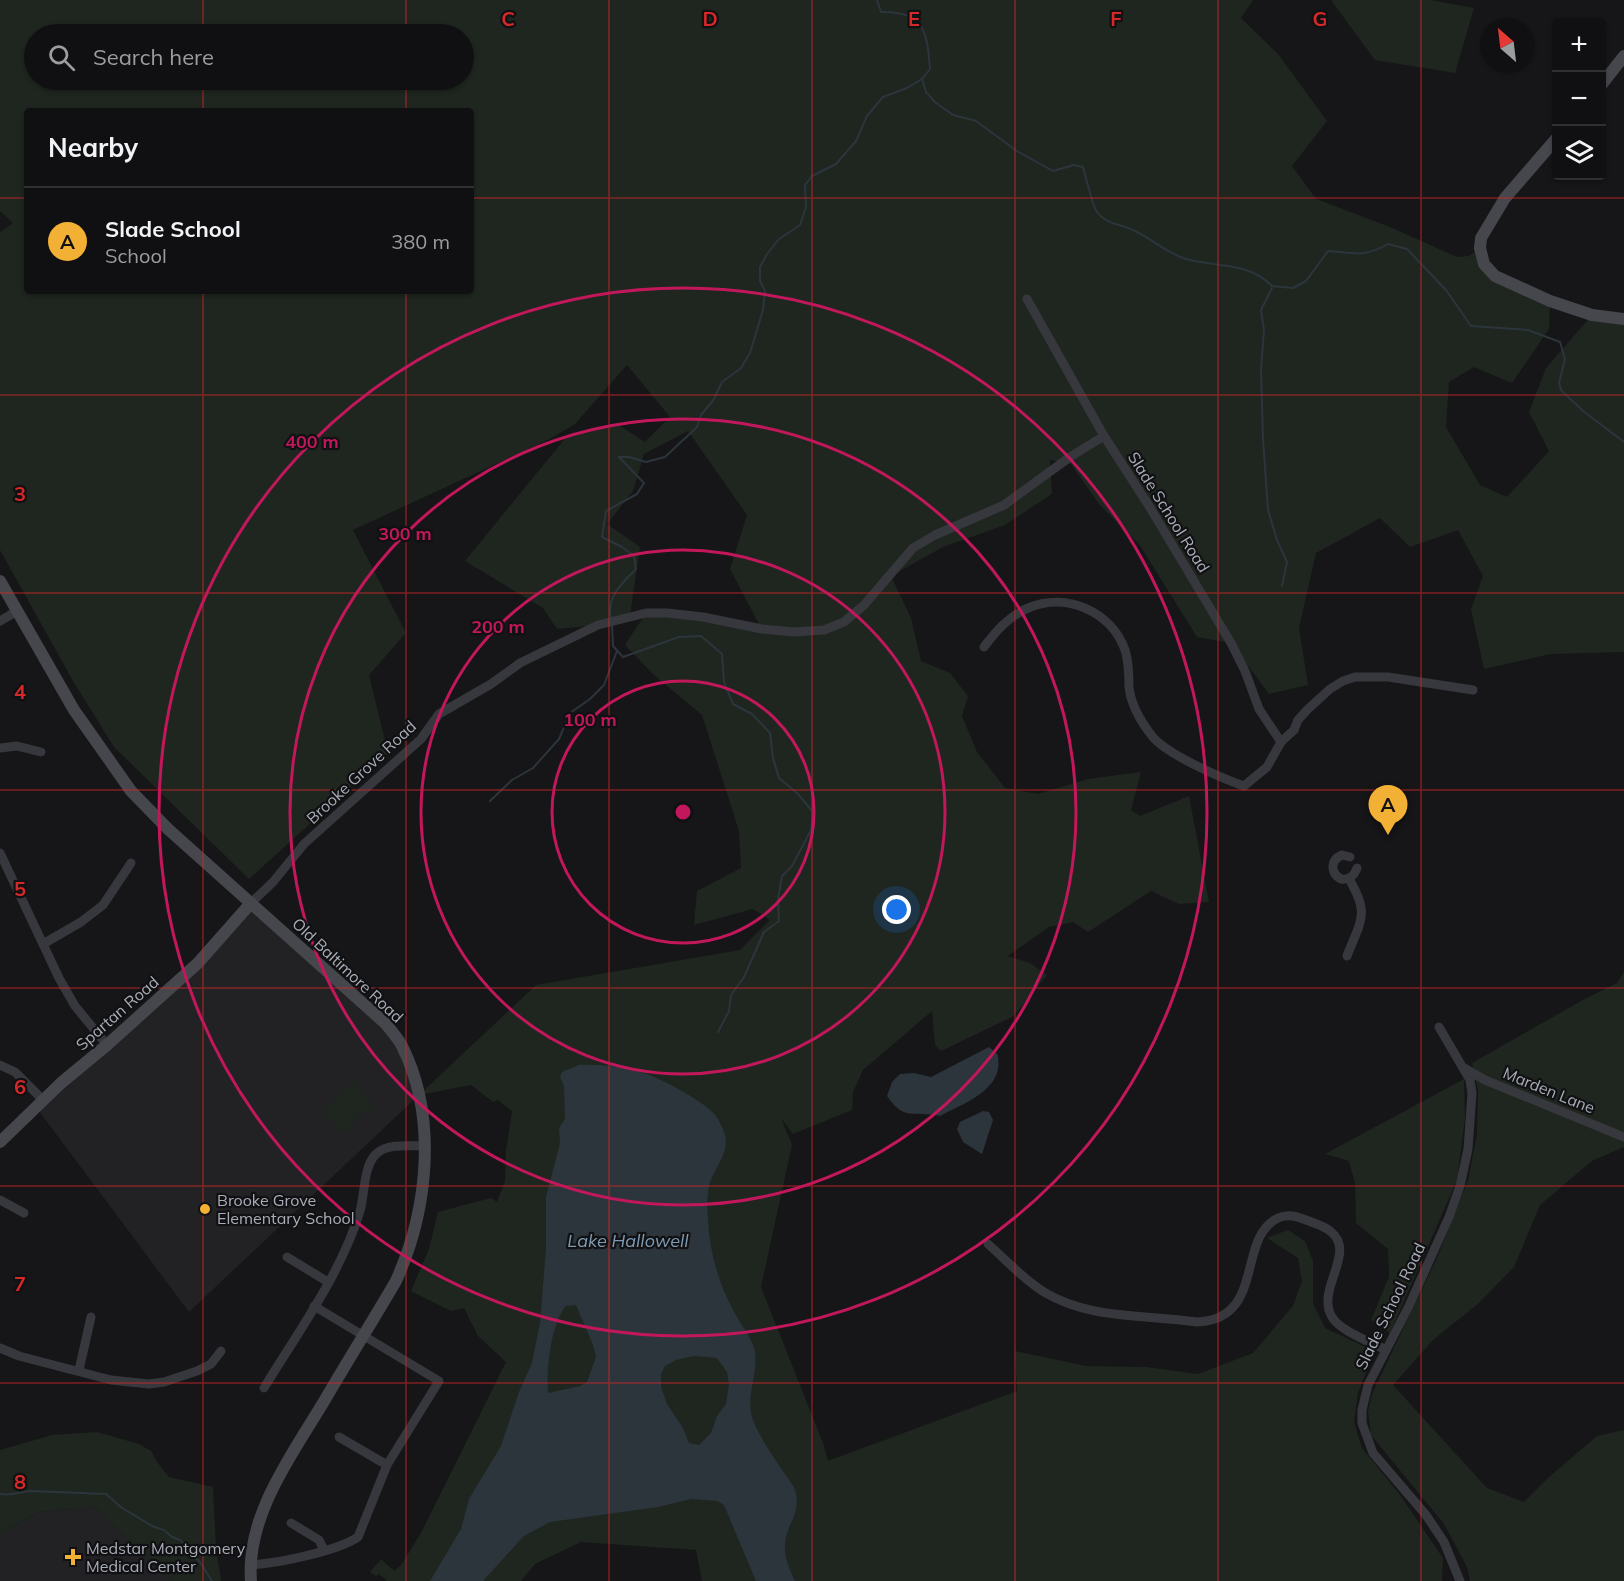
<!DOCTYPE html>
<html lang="en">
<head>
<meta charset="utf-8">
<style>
	body { margin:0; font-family:Mulish,sans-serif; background:#19191b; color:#f1f3f6 }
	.controls { position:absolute; right:18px; top:18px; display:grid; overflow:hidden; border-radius:6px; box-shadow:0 2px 4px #0004 }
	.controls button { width:54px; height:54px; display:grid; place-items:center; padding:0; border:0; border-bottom:2px solid #303032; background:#101012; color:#f1f3f6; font:30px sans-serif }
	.compass { position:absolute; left:1480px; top:18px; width:54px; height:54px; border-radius:50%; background:#101012; box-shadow:0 2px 4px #0004; rotate:332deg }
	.you { position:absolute; left:897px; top:910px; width:21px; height:21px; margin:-15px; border:4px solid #fff; border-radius:50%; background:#1a73e8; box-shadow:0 0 0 9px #1a73e833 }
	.badge { display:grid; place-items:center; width:39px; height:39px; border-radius:50%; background:#f2b134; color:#111; font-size:20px; font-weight:700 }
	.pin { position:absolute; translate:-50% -50px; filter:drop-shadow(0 2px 3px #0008) }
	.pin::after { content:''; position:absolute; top:32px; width:21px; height:18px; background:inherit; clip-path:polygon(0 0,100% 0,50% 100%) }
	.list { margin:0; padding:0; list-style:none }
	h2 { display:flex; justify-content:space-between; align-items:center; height:78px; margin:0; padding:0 24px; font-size:26px }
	h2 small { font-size:20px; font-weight:400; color:#9c9d9f }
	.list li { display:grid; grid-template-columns:39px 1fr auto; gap:18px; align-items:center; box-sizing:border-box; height:108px; padding:0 24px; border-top:2px solid #303032 }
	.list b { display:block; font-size:22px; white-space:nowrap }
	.list p { margin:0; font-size:20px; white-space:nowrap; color:#9c9d9f }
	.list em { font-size:20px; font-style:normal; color:#9c9d9f }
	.icon { flex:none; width:33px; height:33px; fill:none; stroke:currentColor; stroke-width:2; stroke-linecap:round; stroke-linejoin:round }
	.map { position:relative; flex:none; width:1624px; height:1581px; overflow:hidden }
	.search { position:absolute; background:#101012; box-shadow:0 2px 4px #0004; left:24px; top:24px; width:450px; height:66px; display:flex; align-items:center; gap:15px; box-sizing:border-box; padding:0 21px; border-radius:33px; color:#9c9d9f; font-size:22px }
	.panel { position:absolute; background:#101012; box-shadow:0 2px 4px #0004; left:24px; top:108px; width:450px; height:186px; border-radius:6px }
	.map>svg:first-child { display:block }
	.built { fill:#222225 }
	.green { fill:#1e261f; fill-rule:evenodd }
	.water { fill:#2c353c; fill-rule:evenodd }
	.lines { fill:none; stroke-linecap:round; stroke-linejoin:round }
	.stream { stroke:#2c353c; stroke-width:2 }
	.street { stroke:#37383d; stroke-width:9 }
	.secondary { stroke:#45474d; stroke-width:12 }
	.grid { fill:none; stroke:#d62828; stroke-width:1.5; stroke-opacity:0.55 }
	.ring { fill:none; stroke:#c2185b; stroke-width:3 }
	.poi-dot { fill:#f2b134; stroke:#111113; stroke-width:2 }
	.labels { text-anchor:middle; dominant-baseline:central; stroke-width:4.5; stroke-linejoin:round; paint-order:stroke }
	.street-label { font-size:16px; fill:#a8adb8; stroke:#111113 }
	.poi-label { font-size:16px; fill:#a8adb8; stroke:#111113; text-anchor:start }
	.water-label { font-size:18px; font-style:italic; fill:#7f9bb3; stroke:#111113 }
	.grid-label { font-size:20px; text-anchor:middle; font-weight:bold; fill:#d62828; stroke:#111113; stroke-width:4.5; stroke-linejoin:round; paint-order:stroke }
	.centre { fill:#c2185b; stroke:#111113; stroke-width:3 }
	.ring-label { font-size:18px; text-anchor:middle; font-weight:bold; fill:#c2185b; stroke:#111113; stroke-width:4.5; stroke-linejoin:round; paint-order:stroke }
</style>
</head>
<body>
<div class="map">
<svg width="1624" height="1581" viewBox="0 0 1624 1581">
	<rect width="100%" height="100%" fill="#161618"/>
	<!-- built -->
	<g class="built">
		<polygon points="251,903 386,1024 419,1095 189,1312 36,1107 63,1087"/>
		<polygon points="95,1507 171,1581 0,1581 0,1533 40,1512"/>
	</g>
	<!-- green -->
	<g class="green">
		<path d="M 0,0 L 1253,0 L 1241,18 L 1278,54 L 1327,121 L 1292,166 L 1316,199 L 1390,227 L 1457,257 L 1469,256 L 1480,248 L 1484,264 L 1550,301 L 1549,329 L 1512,383 L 1474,367 L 1449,382 L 1446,427 L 1480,485 L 1507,497 L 1549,451 L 1529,412 L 1546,368 L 1592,315 L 1624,319 L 1624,652 L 1550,654 L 1484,669 L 1471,609 L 1483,576 L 1458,530 L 1410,547 L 1380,518 L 1316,553 L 1299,628 L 1308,685 L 1269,694 L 1231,643 L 1197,637 L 1139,544 L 1099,504 L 1071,464 L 1050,460 L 1052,494 L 1005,525 L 943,547 L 891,576 L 911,618 L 921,661 L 950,673 L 968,696 L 962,716 L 977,752 L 1005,788 L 1038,794 L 1088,779 L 1141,772 L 1131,810 L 1140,816 L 1189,796 L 1209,902 L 1179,904 L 1151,891 L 1088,932 L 1073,922 L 1049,927 L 1008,956 L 1030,963 L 1047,975 L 1014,1016 L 941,1051 L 935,1045 L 932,1011 L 863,1070 L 853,1092 L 852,1110 L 793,1134 L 781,1118 L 792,1145 L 761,1287 L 823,1443 L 828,1461 L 1017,1391 L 1015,1351 L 1086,1366 L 1146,1367 L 1198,1374 L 1253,1353 L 1293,1306 L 1302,1281 L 1298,1258 L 1267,1238 L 1288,1230 L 1305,1241 L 1313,1261 L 1313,1303 L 1325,1328 L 1374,1351 L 1358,1393 L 1354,1422 L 1362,1448 L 1400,1495 L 1443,1558 L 1442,1581 L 702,1581 L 696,1550 L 581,1542 L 535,1564 L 521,1581 L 385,1581 L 386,1579 L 378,1574 L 376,1576 L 370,1572 L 381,1559 L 394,1571 L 401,1565 L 421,1533 L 506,1362 L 478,1336 L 464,1308 L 451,1311 L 411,1291 L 429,1249 L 438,1212 L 491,1198 L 497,1202 L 505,1181 L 506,1150 L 512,1111 L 498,1100 L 493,1102 L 471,1085 L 419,1095 L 536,985 L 740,950 L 770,920 L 753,909 L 694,925 L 697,891 L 741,868 L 739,831 L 702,715 L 654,675 L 625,645 L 646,613 L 761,628 L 730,569 L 747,515 L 688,431 L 644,454 L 633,491 L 607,524 L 640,547 L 630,616 L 598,625 L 557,629 L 543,608 L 465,561 L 567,436 L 617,424 L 645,442 L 670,417 L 627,365 L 575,424 L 550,439 L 353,530 L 406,633 L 369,675 L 388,753 L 249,879 L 114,747 L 73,681 L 0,550 L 0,232 L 13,223 L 0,211 ZM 34,34 L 464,34 L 464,80 L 34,80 ZM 27,111 L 471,111 L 471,291 L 27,291 Z"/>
		<polygon points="1331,0 1430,0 1474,8 1455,73 1375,60"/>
		<polygon points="1624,972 1624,1147 1592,1161 1540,1205 1514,1267 1479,1303 1433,1340 1393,1385 1487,1488 1524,1502 1549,1477 1597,1436 1624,1430 1624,1581 1470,1581 1467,1567 1444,1524 1371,1435 1368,1411 1372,1394 1437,1258 1468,1180 1477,1134 1478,1091 1472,1063 1581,1001 1617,983"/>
		<polygon points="1464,1079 1465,1118 1457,1180 1390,1333 1371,1320 1389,1277 1388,1249 1356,1223 1355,1183 1349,1161 1325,1154"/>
		<polygon points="353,1082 374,1105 359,1118 338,1096"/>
		<polygon points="337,1097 358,1120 343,1133 322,1111"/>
		<polygon points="97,1432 139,1444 151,1451 157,1462 169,1477 213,1487 216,1548 221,1581 171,1581 95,1507 40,1512 0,1533 0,1450 52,1435"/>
	</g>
	<!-- water -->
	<g class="water">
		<path d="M 989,1047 L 998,1055 C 998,1059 999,1065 998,1069 C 993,1094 960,1105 940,1116 C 912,1110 905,1122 887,1096 L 892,1082 L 900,1074 L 914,1073 L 931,1077 Z"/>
		<path d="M 579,1065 C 599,1064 618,1066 637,1071 C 655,1075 705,1101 716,1116 C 719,1120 722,1127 724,1132 C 731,1151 716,1165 710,1182 C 707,1193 707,1207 708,1218 C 709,1248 717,1279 731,1306 C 737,1319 747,1331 753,1345 C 761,1367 747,1390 751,1413 C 755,1433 782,1469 794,1487 C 804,1513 784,1525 785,1548 C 785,1560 790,1570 795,1581 L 756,1581 L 724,1505 L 717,1501 L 691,1499 L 658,1507 L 550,1522 L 524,1536 L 483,1581 L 430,1581 L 461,1529 L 469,1499 L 501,1446 L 519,1392 L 532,1363 L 540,1323 L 546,1249 L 546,1197 L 560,1143 L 559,1128 L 565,1119 L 564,1086 L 560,1077 L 562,1072 ZM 576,1305 L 593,1345 L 596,1357 L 587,1382 L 580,1386 L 548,1393 C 546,1370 551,1323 566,1306 ZM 694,1356 L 717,1358 L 727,1372 L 729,1385 L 726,1404 L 717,1416 L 711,1433 L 699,1445 L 689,1443 L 683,1428 L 667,1404 L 661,1387 L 661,1374 L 665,1366 L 676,1360 Z"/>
		<polygon points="983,1111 989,1112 993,1120 982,1154 963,1142 957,1129 960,1122"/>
	</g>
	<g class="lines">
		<!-- stream -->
		<g class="stream">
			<path d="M 922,79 L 926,92 L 935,102 L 953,115 L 976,121 L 1017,151 L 1053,171 L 1074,165 L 1083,167 C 1086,177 1092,205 1097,212 C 1106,224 1120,224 1133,230 C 1151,238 1166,253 1186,259 C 1216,267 1249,262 1272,286 L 1293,288 L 1306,281 L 1328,251 C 1355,253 1363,258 1388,244 L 1407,249 L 1446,290 L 1471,326 L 1528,330 L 1560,342 L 1565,359 L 1559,383 L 1561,390 L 1583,411 L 1624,442"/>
			<polyline points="1272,288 1261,310 1264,330 1261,369 1263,439 1268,510 1277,540 1287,562 1282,586"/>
			<path d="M 611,619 C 606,597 622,583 636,569 L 634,556 L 622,547 L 602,537 L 606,511 L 637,494 L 644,483 L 619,457 L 629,457 L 646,462 L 665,457 L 697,427 L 701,415 L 714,399 L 722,382 L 741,368 L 750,353 L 763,310 L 765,291 L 760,281 L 760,267 L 767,254 L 779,239 L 800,225 L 806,207 L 805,185 L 812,176 L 836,164 L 856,141 L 867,116 L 883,97 L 907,88 L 922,79 L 930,69 C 927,32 925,11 881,12 L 877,0"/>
			<polyline points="612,625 613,646 623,657 679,637 701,636 722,654 724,682 733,704 752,714 770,733 773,758 779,778 797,793 813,812 811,830 792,866 782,876 778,899 779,921 764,932 744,977 731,995 729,1011 718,1032"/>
			<polyline points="490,801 512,780 533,768 559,739 570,713 590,699 604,685 617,651"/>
			<path d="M 0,1494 C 11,1496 20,1492 31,1491 L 106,1494 L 122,1508 L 154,1527 L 164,1530 L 172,1537 L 180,1540 L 184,1544 L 185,1551 C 205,1562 200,1565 212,1581"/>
		</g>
		<!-- street -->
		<g class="street">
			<polyline points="1027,299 1104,436 1149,506 1231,643 1245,671 1259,709 1281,742"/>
			<polyline points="0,621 17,611"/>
			<path d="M 984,647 C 996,631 1009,616 1028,608 C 1066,592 1111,611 1125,650 C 1129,662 1129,675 1129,687 C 1131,705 1141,722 1152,736 C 1166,754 1221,778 1244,786 L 1267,767 L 1281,742 L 1294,730 L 1298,720 L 1307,710 L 1330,689 L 1343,681 L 1355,677 L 1388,677 L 1473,690"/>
			<polyline points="0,748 17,746 41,752"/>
			<polyline points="0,853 59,978 75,1006 107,1045"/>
			<path d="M 1350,857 L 1342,855 C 1330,860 1330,873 1341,879 C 1350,880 1354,876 1357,868"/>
			<polyline points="251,903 273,882 304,844 421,739 439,714 491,684 520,663 598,625 646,613 667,613 703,617 762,629 794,632 824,630 844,622 864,605 913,548 935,535 1004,505 1070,457 1104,436"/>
			<polyline points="43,944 81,922 103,905 131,863"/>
			<path d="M 1347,956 C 1361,920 1370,914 1349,879"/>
			<polyline points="1439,1027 1470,1080 1472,1093 1468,1149 1460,1186 1449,1217 1408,1308 1368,1385 1362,1410 1362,1423 1373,1453 1426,1515 1444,1542 1460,1581"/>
			<polyline points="0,1065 15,1072 43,1100"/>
			<polyline points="1464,1068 1485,1080 1624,1137"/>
			<polyline points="0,1200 24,1213"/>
			<path d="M 988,1244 C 1006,1260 1023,1279 1044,1292 C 1090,1320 1145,1314 1197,1322 C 1266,1319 1236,1238 1278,1218 C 1289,1213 1298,1217 1309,1221 C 1316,1224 1324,1226 1330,1231 C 1358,1252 1315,1289 1332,1317 C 1340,1331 1371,1342 1386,1350"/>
			<polyline points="287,1257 328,1282"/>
			<polyline points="0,1348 19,1356 111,1380 149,1384 164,1382 197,1371 211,1364 221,1351"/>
			<polyline points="79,1370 91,1317"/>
			<path d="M 264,1388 C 298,1332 341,1274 360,1211 C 365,1194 363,1167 376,1154 C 387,1143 410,1146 425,1146"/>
			<polyline points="339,1437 387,1465"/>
			<polyline points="291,1523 319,1540 324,1550"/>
			<path d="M 249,1565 C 275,1564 338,1551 358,1537 L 387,1465 L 439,1381 L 314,1306"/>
		</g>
		<!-- secondary -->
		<g class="secondary">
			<polyline points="1602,84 1624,56"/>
			<polyline points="1556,139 1505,198 1481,238 1480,248 1484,264 1495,276 1550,301 1592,315 1624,319"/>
			<path d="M 0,581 L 74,710 L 131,791 L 168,829 L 386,1024 C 391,1031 398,1038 402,1046 C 438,1118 428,1210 396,1281 C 372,1322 347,1362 323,1403 C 291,1456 246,1516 251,1581"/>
			<polyline points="0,1142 61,1083 107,1045 198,963 251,903"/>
		</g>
	</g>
	<!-- grid -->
	<path class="grid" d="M 203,0 L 203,34M 406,0 L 406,34M 609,0 L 609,1581M 812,0 L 812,1581M 1015,0 L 1015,1581M 1218,0 L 1218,1581M 1421,0 L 1421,1581M 203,80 L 203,111M 406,80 L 406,111M 0,198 L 27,198M 471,198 L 1624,198M 203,291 L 203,1581M 406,291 L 406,1581M 0,395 L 1624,395M 0,593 L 1624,593M 0,790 L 1624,790M 0,988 L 1624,988M 0,1186 L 1624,1186M 0,1383 L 1624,1383"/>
	<!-- distance rings -->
	<g class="ring">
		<circle cx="683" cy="812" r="131"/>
		<circle cx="683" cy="812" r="262"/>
		<circle cx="683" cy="812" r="393"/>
		<circle cx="683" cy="812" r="524"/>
	</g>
	<!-- markers -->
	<g class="poi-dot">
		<circle cx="205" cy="1209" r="6"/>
		<path d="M70 1548h6v6h6v6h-6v6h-6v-6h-6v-6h6z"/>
	</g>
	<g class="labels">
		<!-- street labels -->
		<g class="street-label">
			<text transform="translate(1169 512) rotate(58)">Slade School Road</text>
			<text transform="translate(361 772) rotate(-43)">Brooke Grove Road</text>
			<text transform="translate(348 970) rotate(43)">Old Baltimore Road</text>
			<text transform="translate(117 1013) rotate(-41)">Spartan Road</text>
			<text transform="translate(1549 1090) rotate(22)">Marden Lane</text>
			<text transform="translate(1390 1306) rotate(-64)">Slade School Road</text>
		</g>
		<!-- poi labels -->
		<g class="poi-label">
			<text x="217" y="1200">Brooke Grove<tspan x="217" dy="18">Elementary School</tspan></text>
			<text x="86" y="1548">Medstar Montgomery<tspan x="86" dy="18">Medical Center</tspan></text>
		</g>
		<!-- water labels -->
		<g class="water-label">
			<text x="628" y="1240">Lake Hallowell</text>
		</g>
	</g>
	<g class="grid-label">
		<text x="508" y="26">C</text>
		<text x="710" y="26">D</text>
		<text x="914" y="26">E</text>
		<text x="1116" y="26">F</text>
		<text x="1320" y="26">G</text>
		<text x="20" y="501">3</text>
		<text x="20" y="699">4</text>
		<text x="20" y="896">5</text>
		<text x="20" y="1094">6</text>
		<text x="20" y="1291">7</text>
		<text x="20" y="1489">8</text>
	</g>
	<circle cx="683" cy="812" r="9" class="centre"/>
	<g class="ring-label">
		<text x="312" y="448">400 m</text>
		<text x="405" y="540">300 m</text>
		<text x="498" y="633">200 m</text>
		<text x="590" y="726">100 m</text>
	</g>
</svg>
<div class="controls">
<button>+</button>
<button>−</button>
<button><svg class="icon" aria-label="layers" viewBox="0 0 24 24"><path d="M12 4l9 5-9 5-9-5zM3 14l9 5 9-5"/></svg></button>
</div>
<svg class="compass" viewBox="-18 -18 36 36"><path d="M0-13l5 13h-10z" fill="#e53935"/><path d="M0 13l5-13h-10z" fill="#9c9d9f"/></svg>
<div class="you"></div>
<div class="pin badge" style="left:1388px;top:835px">A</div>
<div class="search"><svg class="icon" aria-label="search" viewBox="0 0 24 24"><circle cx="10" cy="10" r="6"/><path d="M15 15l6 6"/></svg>Search here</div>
<section class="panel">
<h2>Nearby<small></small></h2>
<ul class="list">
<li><span class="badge">A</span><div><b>Slade School</b><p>School</p></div><em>380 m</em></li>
</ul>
</section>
</div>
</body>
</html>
